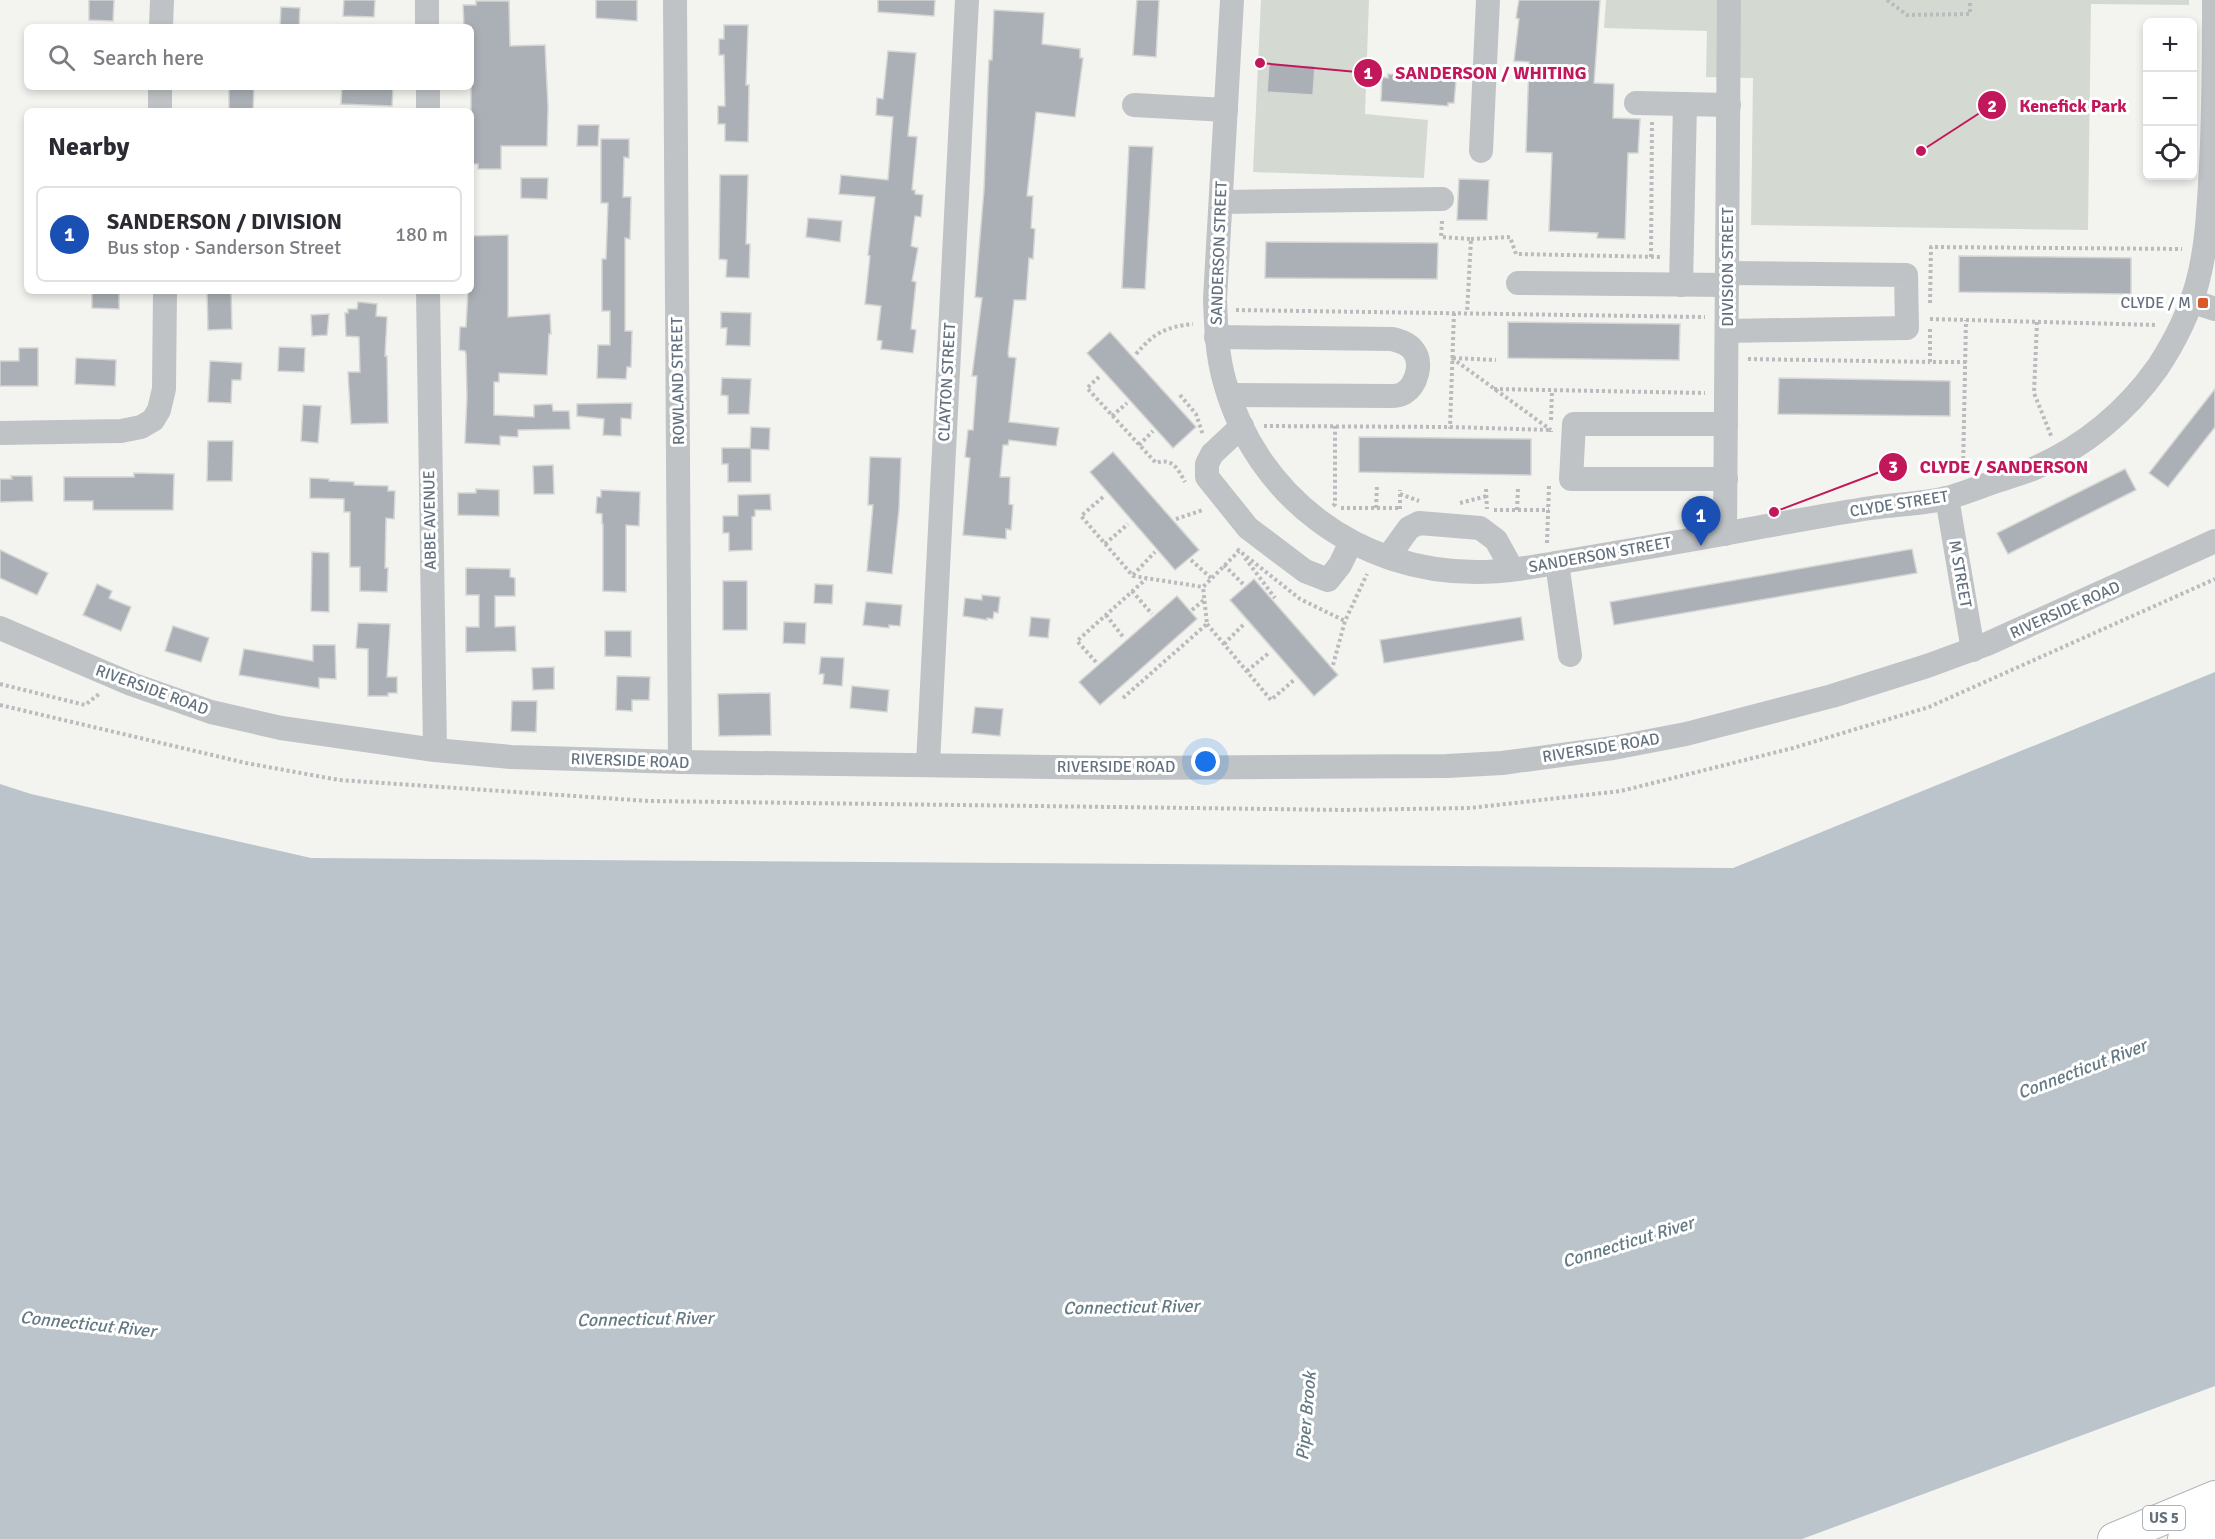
<!DOCTYPE html>
<html lang="en">
<head>
<meta charset="utf-8">
<style>
	body { margin:0; font-family:Signika,sans-serif; background:#f7f7f7; color:#2b2b33 }
	.controls { position:absolute; right:18px; top:18px; display:grid; overflow:hidden; border-radius:9px; box-shadow:0 3px 9px #0003 }
	.controls button { width:54px; height:54px; display:grid; place-items:center; padding:0; border:0; border-bottom:2px solid #e1e1e2; background:#fff; color:#2b2b33; font:30px sans-serif }
	.you { position:absolute; left:1206px; top:762px; width:21px; height:21px; margin:-15px; border:4px solid #fff; border-radius:50%; background:#1a73e8; box-shadow:0 0 0 9px #1a73e833 }
	.badge { display:grid; place-items:center; width:39px; height:39px; border-radius:50%; background:#d85a2b; color:#fff; font-size:20px; font-weight:700 }
	.pin { position:absolute; translate:-50% -50px; filter:drop-shadow(0 2px 3px #0008) }
	.pin::after { content:''; position:absolute; top:32px; width:21px; height:18px; background:inherit; clip-path:polygon(0 0,100% 0,50% 100%) }
	.list { margin:0; padding:0; list-style:none }
	h2 { display:flex; justify-content:space-between; align-items:center; height:78px; margin:0; padding:0 24px; font-size:26px }
	h2 small { font-size:20px; font-weight:400; color:#7c7c81 }
	.list li { display:grid; grid-template-columns:39px 1fr auto; gap:18px; align-items:center; box-sizing:border-box; height:96px; margin:0 12px 12px; padding:0 12px; border:2px solid #e1e1e2; border-radius:9px }
	.list b { display:block; font-size:22px; white-space:nowrap }
	.list p { margin:0; font-size:20px; white-space:nowrap; color:#7c7c81 }
	.list em { font-size:20px; font-style:normal; color:#7c7c81 }
	.icon { flex:none; width:33px; height:33px; fill:none; stroke:currentColor; stroke-width:2; stroke-linecap:round; stroke-linejoin:round }
	.map { position:relative; flex:none; width:2215px; height:1539px; overflow:hidden }
	.search { position:absolute; background:#fff; box-shadow:0 3px 9px #0003; left:24px; top:24px; width:450px; height:66px; display:flex; align-items:center; gap:15px; box-sizing:border-box; padding:0 21px; border-radius:9px; color:#7c7c81; font-size:22px }
	.panel { position:absolute; background:#fff; box-shadow:0 3px 9px #0003; left:24px; top:108px; width:450px; height:186px; border-radius:9px }
	.map>svg:first-child { display:block }
	.green { fill:#d4dad1 }
	.water { fill:#bac4ca }
	.building { fill:#aab0b5; stroke:#d5d5d3; stroke-width:1.5 }
	.lines { fill:none; stroke-linecap:round; stroke-linejoin:round }
	.major-casing { stroke:#b2b6b9; stroke-width:34 }
	.path { stroke:#b9bbbd; stroke-width:4; stroke-dasharray:3 3; stroke-linecap:butt }
	.minor { stroke:#bfc3c6; stroke-width:24 }
	.major { stroke:#fff; stroke-width:32 }
	.poi-dot { fill:#d85a2b; stroke:#fff; stroke-width:2 }
	.labels { text-anchor:middle; dominant-baseline:central; stroke-width:6; stroke-linejoin:round; paint-order:stroke }
	.shield { fill:#fff; stroke:#929ca5; stroke-width:1.5 }
	.shield-label { font-size:15px; font-weight:bold; fill:#64727f }
	.street-label { font-size:16px; fill:#64727f; stroke:#fff }
	.poi-label { font-size:16px; fill:#64727f; stroke:#fff; text-anchor:end }
	.water-label { font-size:18px; font-style:italic; fill:#647a84; stroke:#fff }
	.leader { fill:none; stroke:#c2185b; stroke-width:2 }
	.callout-dot { fill:#c2185b; stroke:#fff; stroke-width:2 }
	.mark-label { font-size:18px; text-anchor:middle; font-weight:bold; fill:#fff }
	.callout-label { font-size:18px; text-anchor:middle; font-weight:bold; fill:#c2185b; stroke:#fff; stroke-width:6; stroke-linejoin:round; paint-order:stroke }
</style>
</head>
<body>
<div class="map">
<svg width="2215" height="1539" viewBox="0 0 2215 1539">
	<rect width="100%" height="100%" fill="#f3f4f0"/>
	<!-- green -->
	<g class="green">
		<polygon points="1261,0 1369,0 1365,114 1428,120 1424,178 1253,172"/>
		<polygon points="1606,0 2189,0 2189,5 2091,4 2088,230 1751,225 1753,78 1706,77 1707,31 1604,28"/>
	</g>
	<!-- water -->
	<polygon class="water" points="2215,672 2215,1386 1802,1539 0,1539 0,784 31,794 311,858 1733,868"/>
	<!-- building -->
	<g class="building">
		<polygon points="89,0 114,0 113,21 89,20"/>
		<polygon points="344,0 375,0 374,17 343,16"/>
		<polygon points="596,0 637,0 637,21 596,18"/>
		<polygon points="878,0 935,0 934,16 878,12"/>
		<polygon points="1137,0 1159,0 1156,57 1133,55"/>
		<polygon points="1519,0 1600,0 1594,83 1614,84 1613,118 1640,119 1638,153 1628,153 1625,239 1597,238 1598,233 1549,231 1552,153 1526,152 1529,62 1514,61 1519,19 1516,18"/>
		<polygon points="476,1 509,1 510,46 545,45 548,107 547,146 501,146 501,169 478,169 478,164 471,164 471,27 464,27 463,5 476,5"/>
		<polygon points="281,7 300,8 299,27 280,27"/>
		<polygon points="994,10 1044,13 1042,44 1080,49 1080,58 1083,58 1075,117 1036,112 1027,196 1033,196 1031,228 1035,229 1033,259 1029,258 1026,300 1014,300 1008,354 1009,357 1016,358 1009,422 1059,428 1056,446 1009,440 1008,445 1003,445 1000,477 1010,477 1009,504 1013,505 1011,530 1006,529 1006,539 963,535 970,458 965,457 968,430 973,430 977,376 972,376 982,298 975,297 984,190 988,83 989,60 992,60"/>
		<polygon points="724,25 748,25 746,85 749,85 748,142 725,141 725,124 718,124 718,106 725,106 724,55 719,55 719,39 724,39"/>
		<polygon points="888,51 916,53 908,136 917,137 912,190 915,190 915,194 923,195 921,217 915,216 911,246 918,248 912,281 916,282 911,329 916,330 913,353 881,349 882,341 877,340 881,306 865,304 870,256 868,255 875,197 839,194 841,175 888,180 893,117 876,115 877,98 883,99"/>
		<polygon points="1269,64 1315,66 1313,95 1267,92"/>
		<polygon points="1417,73 1449,76 1449,80 1456,80 1454,103 1448,103 1448,106 1381,101 1382,77 1388,78 1388,74 1417,76"/>
		<polygon points="229,87 254,87 253,111 229,110"/>
		<polygon points="342,87 393,87 392,106 341,104"/>
		<polygon points="578,125 599,125 598,146 577,146"/>
		<polygon points="601,139 629,139 629,158 624,157 623,197 631,197 630,239 625,238 625,331 632,331 631,367 627,367 626,379 597,378 598,345 610,345 610,311 602,311 602,259 606,259 608,203 601,203"/>
		<polygon points="1129,146 1153,147 1145,289 1122,288"/>
		<polygon points="720,175 748,175 746,244 750,244 749,278 726,277 727,260 719,259"/>
		<polygon points="521,178 548,178 547,199 521,198"/>
		<polygon points="1459,179 1489,180 1487,220 1457,220"/>
		<polygon points="808,218 842,221 840,242 806,237"/>
		<polygon points="508,235 508,317 550,314 551,334 549,334 547,375 499,373 499,382 494,382 494,415 534,417 534,405 552,404 553,411 569,411 570,429 518,430 518,437 500,436 500,445 465,443 467,397 466,354 465,351 459,350 460,327 466,327 468,291 471,291 471,236"/>
		<polygon points="1266,242 1438,243 1437,279 1265,278"/>
		<polygon points="1959,256 2131,258 2131,294 1959,292"/>
		<polygon points="92,291 119,291 119,309 92,308"/>
		<polygon points="207,291 231,291 232,329 208,330"/>
		<polygon points="358,302 377,304 376,316 387,317 385,356 387,356 388,423 351,424 348,372 360,372 359,337 346,336 345,313 348,313 348,309 357,309"/>
		<polygon points="721,312 751,313 750,346 726,345 727,328 721,328"/>
		<polygon points="329,314 327,335 312,336 311,315"/>
		<polygon points="1508,322 1680,324 1679,360 1508,358"/>
		<polygon points="1110,332 1196,427 1173,448 1087,353"/>
		<polygon points="279,347 305,348 304,372 278,371"/>
		<polygon points="19,348 38,348 38,386 0,386 0,361 19,361"/>
		<polygon points="76,358 116,360 115,386 75,384"/>
		<polygon points="210,361 242,363 241,380 232,380 231,403 208,402"/>
		<polygon points="722,378 751,379 749,414 728,414 728,396 721,395"/>
		<polygon points="1779,378 1950,381 1950,416 1778,414"/>
		<polygon points="2215,389 2215,427 2168,487 2149,473"/>
		<polygon points="632,403 631,419 621,418 621,436 603,435 604,419 577,416 577,404"/>
		<polygon points="303,405 321,406 318,443 301,441"/>
		<polygon points="751,427 770,428 769,450 751,449 751,482 728,482 728,464 722,464 722,448 750,448"/>
		<polygon points="1359,437 1531,439 1531,475 1359,472"/>
		<polygon points="208,441 233,441 232,481 207,481"/>
		<polygon points="1113,452 1199,550 1175,570 1090,472"/>
		<polygon points="870,457 901,458 899,509 892,574 867,571 873,505 868,505"/>
		<polygon points="553,465 554,494 534,494 533,466"/>
		<polygon points="2125,469 2136,490 2008,554 1997,533"/>
		<polygon points="134,473 174,474 173,510 93,510 93,501 64,501 64,477 134,477"/>
		<polygon points="11,476 32,476 33,501 0,502 0,479 12,479"/>
		<polygon points="310,478 329,479 329,481 354,482 354,485 388,486 388,491 395,491 394,519 386,518 385,568 388,568 387,592 360,591 360,567 350,567 350,512 344,512 344,499 310,498"/>
		<polygon points="476,489 499,490 499,516 458,515 458,493 476,493"/>
		<polygon points="601,490 640,492 639,526 626,525 626,592 603,591 603,524 602,524 602,514 596,513 597,497 601,497"/>
		<polygon points="770,494 771,510 755,510 755,516 752,517 752,550 729,551 729,533 723,533 723,516 738,516 738,495"/>
		<polygon points="1912,549 1917,573 1614,625 1610,602"/>
		<polygon points="0,550 48,573 37,595 0,578"/>
		<polygon points="312,552 329,553 329,612 311,611"/>
		<polygon points="466,568 510,569 510,577 515,578 515,596 495,596 495,627 515,626 516,651 466,652 466,627 479,627 479,595 466,595"/>
		<polygon points="1254,579 1338,675 1314,696 1230,600"/>
		<rect x="723" y="581" width="24" height="49"/>
		<polygon points="97,584 112,591 109,598 131,607 121,631 83,615"/>
		<polygon points="815,584 833,585 832,604 814,603"/>
		<polygon points="982,595 1000,597 998,613 994,612 993,619 987,618 987,620 963,616 965,598 982,600"/>
		<polygon points="1177,596 1197,619 1100,705 1079,682"/>
		<polygon points="866,602 902,605 900,626 889,625 889,628 863,625"/>
		<polygon points="1031,617 1050,619 1048,638 1029,636"/>
		<polygon points="1521,617 1524,640 1384,663 1380,640"/>
		<polygon points="784,622 806,623 805,644 783,643"/>
		<polygon points="358,623 390,624 387,677 397,677 397,693 388,693 388,696 368,696 368,649 356,648"/>
		<polygon points="173,626 209,638 201,662 165,651"/>
		<polygon points="605,631 631,631 631,657 605,656"/>
		<polygon points="313,645 335,645 336,679 319,678 319,688 239,675 244,649 313,661"/>
		<polygon points="821,657 844,658 842,686 823,684 824,674 819,674"/>
		<polygon points="554,667 554,689 533,690 532,668"/>
		<polygon points="617,676 650,677 649,700 632,700 632,711 616,710"/>
		<polygon points="852,686 889,690 887,712 850,708"/>
		<polygon points="770,693 771,735 719,736 718,694"/>
		<polygon points="512,701 537,701 536,732 511,731"/>
		<polygon points="975,707 1003,709 1000,736 972,733"/>
	</g>
	<g class="lines">
		<!-- major casing -->
		<g class="major-casing">
			<g id="major">
				<polyline points="2114,1539 2215,1497"/>
				<polyline points="2184,1539 2215,1526"/>
			</g>
		</g>
		<!-- path -->
		<g class="path">
			<polyline points="1887,0 1907,15 1970,14 1970,0"/>
			<polyline points="1442,221 1441,237 1471,239 1467,313"/>
			<polyline points="1471,239 1510,237 1516,254 1661,257"/>
			<polyline points="1651,257 1652,122"/>
			<polyline points="1930,303 1931,247 2182,249"/>
			<polyline points="1236,310 1705,317"/>
			<polyline points="1454,313 1450,427 1551,430 1551,432"/>
			<polyline points="1930,319 2157,325"/>
			<polyline points="2037,322 2034,393 2052,438"/>
			<polyline points="1930,329 1930,362 1966,362"/>
			<path d="M 1136,354 C 1154,333 1165,327 1193,324"/>
			<polyline points="1452,358 1551,430"/>
			<polyline points="1453,358 1496,360"/>
			<polyline points="1748,359 1930,362"/>
			<path d="M 1099,377 L 1087,388 L 1156,463 C 1172,457 1178,469 1185,482"/>
			<polyline points="1494,389 1705,393"/>
			<polyline points="1180,395 1196,414 1203,435"/>
			<polyline points="1112,416 1127,403"/>
			<polyline points="1551,420 1552,390"/>
			<polyline points="1264,426 1450,427"/>
			<polyline points="1139,445 1153,431"/>
			<polyline points="1963,471 1966,320"/>
			<polyline points="1486,489 1487,509"/>
			<polyline points="1400,494 1419,501"/>
			<polyline points="1103,497 1081,516 1133,576 1203,587 1239,551"/>
			<polyline points="1460,503 1487,496"/>
			<polyline points="1333,506 1335,504 1335,426"/>
			<polyline points="1341,508 1399,508"/>
			<polyline points="1376,508 1377,485"/>
			<polyline points="1400,509 1400,490"/>
			<polyline points="1494,510 1549,510"/>
			<polyline points="1517,510 1518,488"/>
			<polyline points="1176,519 1203,510"/>
			<polyline points="1547,543 1549,485"/>
			<polyline points="1105,544 1128,524"/>
			<polyline points="1237,549 1300,599 1345,621"/>
			<polyline points="1245,558 1275,598"/>
			<polyline points="1191,560 1211,578"/>
			<polyline points="1224,565 1243,584"/>
			<polyline points="1133,575 1155,552"/>
			<polyline points="1132,591 1152,614"/>
			<polyline points="1192,610 1204,600"/>
			<polyline points="1106,615 1124,638"/>
			<polyline points="1207,624 1271,700 1294,680"/>
			<polyline points="1224,644 1245,623"/>
			<polyline points="1096,662 1077,641 1146,579"/>
			<polyline points="1333,665 1345,621 1367,574"/>
			<polyline points="1247,671 1270,652"/>
			<polyline points="0,684 85,705 99,694"/>
			<polyline points="1123,698 1207,624 1203,587"/>
			<polyline points="0,705 246,763 339,780 648,801 1346,810 1470,808 1621,791 1793,748 1929,707 2215,579"/>
		</g>
		<!-- minor -->
		<g class="minor">
			<polyline points="427,0 427,27"/>
			<polyline points="675,0 680,762"/>
			<path d="M 1232,0 L 1215,299 C 1216,328 1217,356 1225,383 C 1257,497 1358,572 1476,572 C 1515,572 1553,563 1591,557 C 1644,548 1697,539 1750,529 C 1790,522 1831,514 1871,508 C 1896,504 1923,504 1947,498 C 1962,494 1977,488 1991,483 C 2005,478 2021,474 2035,468 C 2084,447 2127,411 2158,367 C 2175,341 2189,313 2197,284 C 2206,252 2208,217 2210,184 C 2214,123 2214,62 2214,0"/>
			<polyline points="161,27 162,0"/>
			<polyline points="428,87 428,111"/>
			<polyline points="1636,103 1729,105"/>
			<polyline points="1134,105 1226,110"/>
			<polyline points="160,111 160,87"/>
			<polyline points="1481,151 1488,0"/>
			<polyline points="1221,202 1442,199"/>
			<polyline points="1518,283 1727,285"/>
			<polyline points="1681,285 1685,104"/>
			<polyline points="428,291 435,750"/>
			<polyline points="2191,301 2215,309"/>
			<polyline points="1727,331 1907,328 1906,275 1727,273"/>
			<path d="M 1216,337 L 1392,339 C 1400,341 1408,343 1413,350 C 1423,362 1417,385 1404,393 C 1401,395 1395,396 1390,396 L 1229,395"/>
			<polyline points="1242,426 1212,454 1207,464 1207,477 1248,528 1305,571 1328,580 1340,565 1351,542"/>
			<polyline points="0,433 121,431 141,427 153,420 159,410 164,389 165,291"/>
			<polyline points="1726,479 1571,479 1574,424 1726,424"/>
			<polyline points="1947,498 1973,650"/>
			<polyline points="1725,534 1729,0"/>
			<polyline points="1388,557 1409,528 1419,523 1480,528 1496,540 1512,569"/>
			<polyline points="1557,563 1570,655"/>
			<polyline points="0,628 131,684 211,712 281,728 435,750 511,757 680,762 1125,768 1447,766 1502,763 1613,748 1686,734 1832,696 1927,666 1987,644 2215,541"/>
			<polyline points="928,764 967,0"/>
		</g>
		<!-- major -->
		<use href="#major" class="major"/>
	</g>
	<!-- markers -->
	<rect class="poi-dot" x="2197" y="297" width="12" height="12" rx="3"/>
	<g class="labels">
		<!-- shield labels -->
		<rect class="shield" x="2143" y="1506" width="42" height="24" rx="4.5"/>
		<g class="shield-label">
			<text x="2164" y="1518">US 5</text>
		</g>
		<!-- street labels -->
		<g class="street-label">
			<text transform="translate(1219 253) rotate(-88)">SANDERSON STREET</text>
			<text transform="translate(1728 267) rotate(-90)">DIVISION STREET</text>
			<text transform="translate(678 381) rotate(-91)">ROWLAND STREET</text>
			<text transform="translate(947 382) rotate(-87)">CLAYTON STREET</text>
			<text transform="translate(1899 504) rotate(-9)">CLYDE STREET</text>
			<text transform="translate(430 520) rotate(-91)">ABBE AVENUE</text>
			<text transform="translate(1600 555) rotate(-10)">SANDERSON STREET</text>
			<text transform="translate(1960 574) rotate(80)">M STREET</text>
			<text transform="translate(2065 610) rotate(-24)">RIVERSIDE ROAD</text>
			<text transform="translate(152 690) rotate(20)">RIVERSIDE ROAD</text>
			<text transform="translate(1601 748) rotate(-9)">RIVERSIDE ROAD</text>
			<text transform="translate(630 761) rotate(2)">RIVERSIDE ROAD</text>
			<text x="1116" y="767">RIVERSIDE ROAD</text>
		</g>
		<!-- poi labels -->
		<g class="poi-label">
			<text x="2191" y="303">CLYDE / M</text>
		</g>
		<!-- water labels -->
		<g class="water-label">
			<text transform="translate(2082 1069) rotate(-21)">Connecticut River</text>
			<text transform="translate(1628 1242) rotate(-17)">Connecticut River</text>
			<text transform="translate(1131 1307) rotate(-1)">Connecticut River</text>
			<text transform="translate(645 1319) rotate(-1)">Connecticut River</text>
			<text transform="translate(88 1324) rotate(6)">Connecticut River</text>
			<text transform="translate(1306 1416) rotate(-85)">Piper Brook</text>
		</g>
	</g>
	<!-- callouts -->
	<path class="leader" d="M1260 63L1368 73M1921 151L1992 105M1774 512L1893 467"/>
	<g class="callout-dot">
		<circle cx="1260" cy="63" r="6"/>
		<circle cx="1921" cy="151" r="6"/>
		<circle cx="1774" cy="512" r="6"/>
		<circle cx="1368" cy="73" r="15"/>
		<circle cx="1992" cy="105" r="15"/>
		<circle cx="1893" cy="467" r="15"/>
	</g>
	<g class="mark-label">
		<text x="1368" y="79">1</text>
		<text x="1992" y="112">2</text>
		<text x="1893" y="473">3</text>
	</g>
	<g class="callout-label">
		<text x="1491" y="79">SANDERSON / WHITING</text>
		<text x="2073" y="112">Kenefick Park</text>
		<text x="2004" y="473">CLYDE / SANDERSON</text>
	</g>
</svg>
<div class="controls">
<button>+</button>
<button>−</button>
<button><svg class="icon" aria-label="locate" viewBox="0 0 24 24"><circle cx="12" cy="12" r="6"/><path d="M12 2v4M12 18v4M2 12h4M18 12h4"/></svg></button>
</div>
<div class="you"></div>
<div class="pin badge" style="left:1701px;top:546px;background:#1a4fb4">1</div>
<div class="search"><svg class="icon" aria-label="search" viewBox="0 0 24 24"><circle cx="10" cy="10" r="6"/><path d="M15 15l6 6"/></svg>Search here</div>
<section class="panel">
<h2>Nearby<small></small></h2>
<ul class="list">
<li><span class="badge" style="background:#1a4fb4">1</span><div><b>SANDERSON / DIVISION</b><p>Bus stop · Sanderson Street</p></div><em>180 m</em></li>
</ul>
</section>
</div>
</body>
</html>
